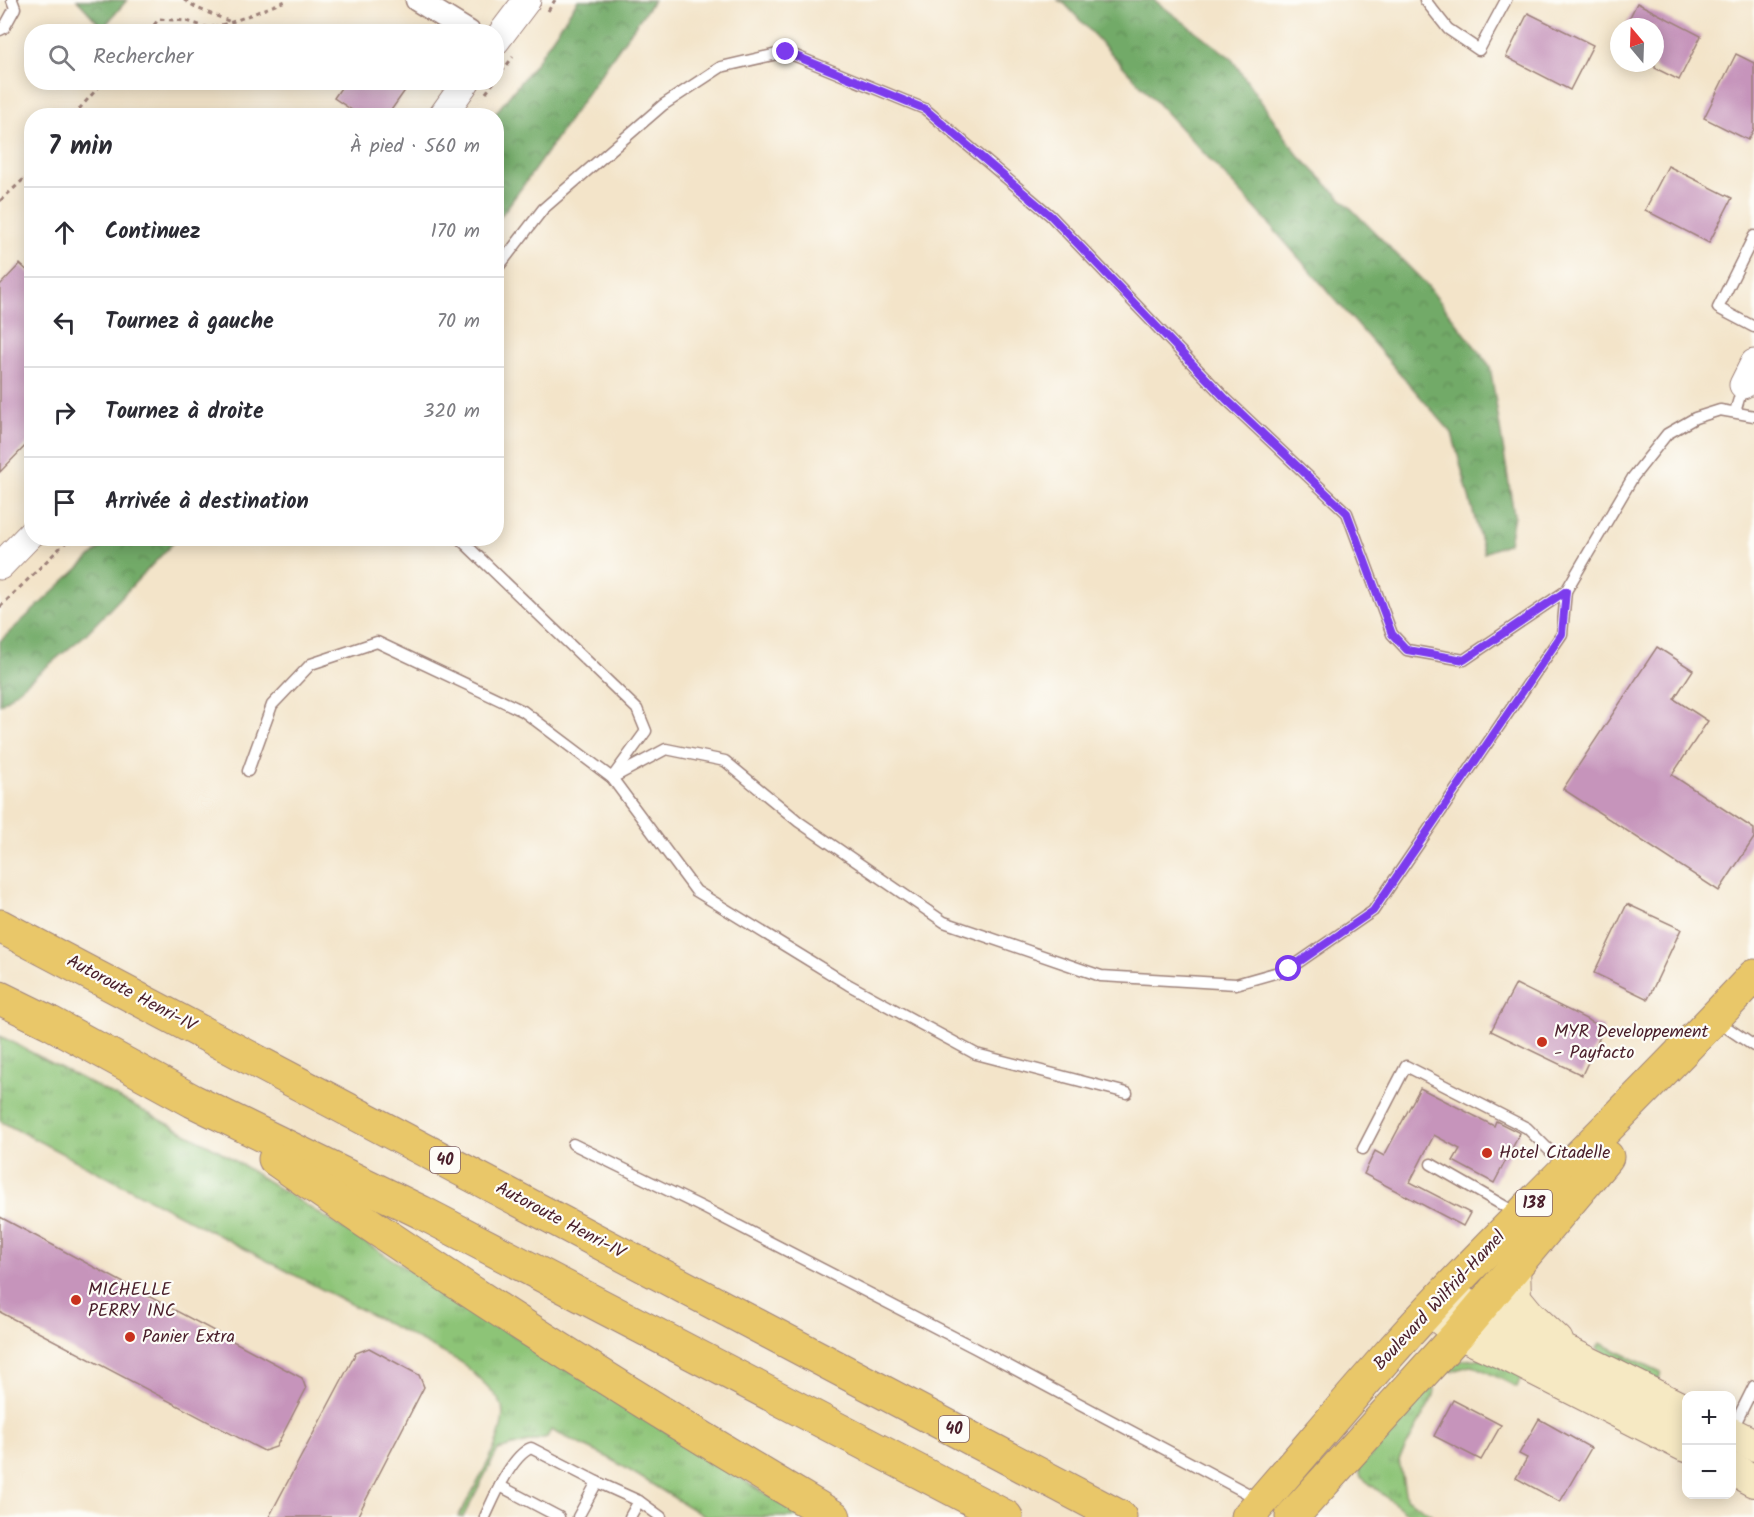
<!DOCTYPE html>
<html lang="fr">
<head>
<meta charset="utf-8">
<style>
	body { margin:0; font-family:Kalam,sans-serif; background:#f2f2f3; color:#2b2b33 }
	.controls { position:absolute; right:18px; bottom:18px; display:grid; overflow:hidden; border-radius:12px; box-shadow:0 3px 15px #0003 }
	.controls button { width:54px; height:54px; display:grid; place-items:center; padding:0; border:0; border-bottom:2px solid #e1e1e2; background:#fff; color:#2b2b33; font:30px sans-serif }
	.compass { position:absolute; left:1610px; top:18px; width:54px; height:54px; border-radius:50%; background:#fff; box-shadow:0 3px 15px #0003; rotate:341deg }
	.stop { position:absolute; width:18px; height:18px; margin:-14px; border:4px solid #7c3aed; border-radius:50%; background:#fff }
	.stop.end { background:#7c3aed; border-color:#fff; box-shadow:0 2px 6px #0008 }
	.list { margin:0; padding:0; list-style:none }
	h2 { display:flex; justify-content:space-between; align-items:center; height:78px; margin:0; padding:0 24px; font-size:26px }
	h2 small { font-size:20px; font-weight:400; color:#7c7c81 }
	.list li { display:grid; grid-template-columns:39px 1fr auto; gap:18px; align-items:center; box-sizing:border-box; height:90px; padding:0 24px; border-top:2px solid #e1e1e2 }
	.list b { display:block; font-size:22px; white-space:nowrap }
	.list em { font-size:20px; font-style:normal; color:#7c7c81 }
	.icon { flex:none; width:33px; height:33px; fill:none; stroke:currentColor; stroke-width:2; stroke-linecap:round; stroke-linejoin:round }
	.map { position:relative; flex:none; width:1754px; height:1517px; overflow:hidden }
	.search { position:absolute; background:#fff; box-shadow:0 3px 15px #0003; left:24px; top:24px; width:480px; height:66px; display:flex; align-items:center; gap:15px; box-sizing:border-box; padding:0 21px; border-radius:24px; color:#7c7c81; font-size:22px }
	.panel { position:absolute; background:#fff; box-shadow:0 3px 15px #0003; left:24px; top:108px; width:480px; height:438px; border-radius:24px }
	.map>svg:first-child { display:block }
	.grass { fill:url(#grass-tufts); stroke:#6c7251; stroke-width:1.5 }
	.forest { fill:url(#forest-crowns); stroke:#5e644a; stroke-width:1.5 }
	.building { fill:#c694bb }
	.lines { fill:none; stroke-linecap:round; stroke-linejoin:round }
	.service-casing { stroke:#9e827a; stroke-width:13 }
	.minor-casing { stroke:#9e827a; stroke-width:25 }
	.tertiary-casing { stroke:#9e827a; stroke-width:29 }
	.secondary-casing { stroke:#9e827a; stroke-width:34 }
	.primary-casing { stroke:#9e827a; stroke-width:35 }
	.motorway-casing { stroke:#9e827a; stroke-width:35 }
	.path { stroke:#9e827a; stroke-width:3; stroke-dasharray:4.5 4.5; stroke-linecap:butt }
	.service { stroke:#fff; stroke-width:10 }
	.minor { stroke:#fff; stroke-width:22 }
	.tertiary { stroke:#fff; stroke-width:27 }
	.secondary { stroke:#f6e9c3; stroke-width:32 }
	.primary { stroke:#e9c769; stroke-width:33 }
	.motorway { stroke:#e9c769; stroke-width:33 }
	.route { stroke:#7c3aed; stroke-width:8 }
	.poi-dot { fill:#c8321e; stroke:#fdfcf7; stroke-width:2 }
	.labels { text-anchor:middle; dominant-baseline:central; stroke-width:4.5; stroke-linejoin:round; paint-order:stroke }
	.shield { fill:#fdfcf7; stroke:#806168; stroke-width:1.5 }
	.shield-label { font-size:16px; font-weight:bold; fill:#4a1f2b }
	.street-label { font-size:18px; fill:#4a1f2b; stroke:#fdfcf7 }
	.poi-label { font-size:18px; fill:#4a1f2b; stroke:#fdfcf7; text-anchor:start }
</style>
</head>
<body>
<div class="map">
<svg width="1754" height="1517" viewBox="0 0 1754 1517">
	<defs>
		<pattern id="grass-tufts" width="24" height="20" patternUnits="userSpaceOnUse" patternTransform="scale(1.5)"><rect width="24" height="20" fill="#8dc477"/><path d="M3 7l-1-3M5 7V3M7 7l1-3M15 17l-1-3M17 17v-4M19 17l1-3" fill="none" stroke="#759f62"/></pattern>
		<pattern id="forest-crowns" width="20" height="18" patternUnits="userSpaceOnUse" patternTransform="scale(1.5)"><rect width="20" height="18" fill="#72aa68"/><path d="M2 6a3 3 0 1 1 6 0M12 15a3 3 0 1 1 6 0" fill="none" stroke="#608a56"/></pattern>
	</defs>
	<rect width="100%" height="100%" fill="#fdfcf7"/>
	<filter id="ink" filterUnits="userSpaceOnUse"><feTurbulence type="fractalNoise" baseFrequency=".0167" numOctaves="2"/><feDisplacementMap in="SourceGraphic" scale="12" xChannelSelector="R" yChannelSelector="G"/><feConvolveMatrix kernelMatrix="1 2 1 2 8 2 1 2 1" color-interpolation-filters="sRGB"/></filter>
	<filter id="wash" filterUnits="userSpaceOnUse"><feTurbulence type="fractalNoise" baseFrequency=".008" numOctaves="4" result="noise"/><feDisplacementMap in="SourceGraphic" scale="24" xChannelSelector="R" yChannelSelector="G"/><feGaussianBlur stdDeviation="1.35" result="paint"/><feColorMatrix in="noise" values="0 0 0 0 0 0 0 0 0 0 0 0 0 0 0 0 0 1.4 0 .05"/><feComposite in="paint" operator="in"/></filter>
	<g filter="url(#wash)">
		<rect width="100%" height="100%" fill="#f3e4c9"/>
		<!-- grass -->
		<g class="grass">
			<path d="M 0,1036 L 218,1150 L 761,1491 L 807,1517 L 705,1517 L 611,1459 L 551,1430 L 547,1437 L 498,1450 L 463,1517 L 458,1517 C 471,1493 514,1427 500,1402 C 491,1387 474,1374 461,1362 L 0,1121 Z"/>
			<polygon points="1600,1343 1661,1372 1658,1382 1597,1349"/>
			<path d="M 1480,1355 L 1522,1374 L 1517,1387 L 1473,1365 L 1452,1371 L 1447,1370 C 1456,1361 1465,1359 1478,1359 Z"/>
			<polygon points="1432,1387 1435,1389 1434,1395 1399,1460 1406,1498 1433,1515 1430,1517 1412,1517 1361,1477 1359,1469"/>
		</g>
		<!-- forest -->
		<g class="forest">
			<polygon points="77,0 127,0 103,28"/>
			<path d="M 578,0 L 654,0 C 599,72 552,149 497,221 L 496,116 L 494,115 L 534,65 Z"/>
			<polygon points="1058,0 1154,0 1231,58 1298,155 1427,285 1490,366 1514,515 1509,543 1484,553 1452,433 1256,209 1065,4"/>
			<polygon points="111,538 177,539 84,636 0,705 0,641"/>
		</g>
		<g id="blocks">
			<!-- building -->
			<g class="building">
				<polygon points="1637,3 1701,36 1679,80 1655,68 1655,27 1625,27"/>
				<polygon points="1528,13 1593,45 1570,90 1506,57"/>
				<polygon points="1736,54 1754,63 1754,129 1748,140 1704,118"/>
				<polygon points="345,82 411,82 387,116 361,116 334,98"/>
				<polygon points="1668,166 1732,198 1709,243 1645,210"/>
				<polygon points="20,264 32,275 32,439 0,472 0,285"/>
				<polygon points="1657,647 1693,670 1674,699 1708,721 1672,775 1754,829 1754,838 1719,891 1563,789"/>
				<polygon points="1627,904 1681,929 1648,999 1594,973"/>
				<polygon points="1516,984 1604,1028 1582,1075 1491,1031"/>
				<polygon points="1420,1088 1494,1126 1496,1121 1520,1133 1494,1183 1453,1161 1460,1149 1434,1135 1410,1182 1470,1213 1463,1226 1364,1174 1375,1151 1384,1156"/>
				<polygon points="0,1217 302,1378 306,1389 276,1447 264,1451 0,1312"/>
				<polygon points="369,1348 419,1375 424,1387 357,1517 269,1517 356,1353"/>
				<polygon points="1453,1400 1501,1425 1481,1460 1434,1436"/>
				<polygon points="1539,1419 1591,1448 1560,1502 1516,1478 1527,1458 1519,1454"/>
			</g>
		</g>
	</g>
	<g filter="url(#ink)">
		<use href="#blocks" fill-opacity="0" stroke="#9e827a" stroke-width="1.5"/>
		<g class="lines">
			<!-- service casing -->
			<g class="service-casing">
				<g id="service">
					<polyline points="1425,0 1448,29 1479,50 1506,0"/>
					<polyline points="0,30 4,28 15,8 12,0"/>
					<polyline points="1754,236 1718,308 1754,327"/>
					<polyline points="496,270 543,209 663,105 721,67 786,52 925,109 1051,216 1226,399 1347,513 1392,634 1407,650 1464,660 1566,591"/>
					<polyline points="1735,412 1743,385"/>
					<polyline points="459,538 637,709 646,731 614,775"/>
					<polyline points="248,771 272,705 311,664 377,642 523,711 612,778 696,891 849,985 976,1054 1127,1093"/>
					<polyline points="612,778 666,749 725,761 799,822 944,922 1101,976 1236,984 1289,969 1373,911 1562,634 1566,591 1633,477 1667,434 1695,418 1720,410 1754,416"/>
					<polyline points="1717,1021 1754,1046"/>
					<polyline points="573,1144 706,1209 975,1348 1260,1500"/>
					<polyline points="1363,1149 1406,1066 1527,1128 1550,1151 1568,1165"/>
					<polyline points="1431,1164 1518,1214"/>
					<polyline points="1732,1430 1754,1386"/>
					<polyline points="597,1482 639,1501 630,1517"/>
					<polyline points="500,1486 559,1517"/>
					<polyline points="639,1501 661,1517"/>
					<path d="M 485,1517 C 494,1498 511,1456 531,1448 L 597,1482 L 578,1517"/>
				</g>
			</g>
			<!-- minor casing -->
			<g class="minor-casing">
				<polyline id="minor" points="417,0 469,32"/>
			</g>
			<!-- tertiary casing -->
			<g class="tertiary-casing">
				<g id="tertiary">
					<polyline points="496,41 527,0"/>
					<polyline points="442,116 466,82"/>
					<polyline points="1743,385 1754,363"/>
					<polyline points="0,566 32,533"/>
				</g>
			</g>
			<!-- secondary casing -->
			<g class="secondary-casing">
				<g id="secondary">
					<polyline points="1514,1266 1515,1298 1529,1315 1557,1341"/>
					<polyline points="1448,1291 1475,1313 1573,1355 1686,1411"/>
					<polyline points="1430,1310 1459,1333 1507,1355 1686,1446"/>
					<polyline points="1732,1434 1754,1445"/>
					<polyline points="1732,1469 1754,1481"/>
				</g>
			</g>
			<!-- primary casing -->
			<g class="primary-casing">
				<g id="primary">
					<path d="M 1248,1517 C 1320,1435 1389,1350 1465,1272 C 1561,1173 1660,1077 1754,976"/>
					<polyline points="1292,1517 1459,1333 1607,1157"/>
				</g>
			</g>
			<!-- motorway casing -->
			<g class="motorway-casing">
				<g id="motorway">
					<polyline points="0,926 1120,1517"/>
					<polyline points="0,998 49,1022 193,1101 421,1212 1006,1517"/>
					<path d="M 275,1159 C 456,1286 643,1404 834,1517"/>
				</g>
			</g>
			<!-- path -->
			<g class="path">
				<polyline points="184,0 199,9 231,22"/>
				<polyline points="548,11 555,0"/>
				<polyline points="148,32 159,19 187,21 209,28 232,22 288,0"/>
				<polyline points="496,79 513,57"/>
				<polyline points="486,93 494,82"/>
				<polyline points="73,116 103,82"/>
				<polyline points="0,201 24,179 32,169"/>
				<polyline points="0,607 70,538"/>
			</g>
			<!-- service -->
			<use href="#service" class="service"/>
			<!-- minor -->
			<use href="#minor" class="minor"/>
			<!-- tertiary -->
			<use href="#tertiary" class="tertiary"/>
			<!-- secondary -->
			<use href="#secondary" class="secondary"/>
			<!-- primary -->
			<use href="#primary" class="primary"/>
			<!-- motorway -->
			<use href="#motorway" class="motorway"/>
		</g>
	</g>
	<g class="lines" filter="url(#ink)">
		<!-- route -->
		<polyline class="route" points="786,52 925,109 1051,216 1226,399 1347,513 1392,634 1407,650 1464,660 1566,591 1562,634 1373,911 1289,969"/>
	</g>
	<!-- markers -->
	<g class="poi-dot">
		<circle cx="1542" cy="1042" r="6"/>
		<circle cx="1487" cy="1153" r="6"/>
		<circle cx="76" cy="1300" r="6"/>
		<circle cx="130" cy="1337" r="6"/>
	</g>
	<g class="labels">
		<!-- shield labels -->
		<g class="shield">
			<rect x="430" y="1147" width="30" height="26" rx="4.5"/>
			<rect x="1516" y="1190" width="36" height="26" rx="4.5"/>
			<rect x="939" y="1416" width="30" height="26" rx="4.5"/>
		</g>
		<g class="shield-label">
			<text x="445" y="1160">40</text>
			<text x="1534" y="1203">138</text>
			<text x="954" y="1429">40</text>
		</g>
		<!-- street labels -->
		<g class="street-label">
			<text transform="translate(131 994) rotate(28)">Autoroute Henri-IV</text>
			<text transform="translate(560 1221) rotate(28)">Autoroute Henri-IV</text>
			<text transform="translate(1440 1301) rotate(-47)">Boulevard Wilfrid-Hamel</text>
		</g>
		<!-- poi labels -->
		<g class="poi-label">
			<text x="1554" y="1032">MYR Developpement<tspan x="1554" dy="21">- Payfacto</tspan></text>
			<text x="1499" y="1153">Hotel Citadelle</text>
			<text x="88" y="1290">MICHELLE<tspan x="88" dy="21">PERRY INC</tspan></text>
			<text x="142" y="1337">Panier Extra</text>
		</g>
	</g>
</svg>
<div class="controls">
<button>+</button>
<button>−</button>
</div>
<svg class="compass" viewBox="-18 -18 36 36"><path d="M0-13l5 13h-10z" fill="#e53935"/><path d="M0 13l5-13h-10z" fill="#7c7c81"/></svg>
<div class="stop" style="left:1289px;top:969px"></div>
<div class="stop end" style="left:786px;top:52px"></div>
<div class="search"><svg class="icon" aria-label="search" viewBox="0 0 24 24"><circle cx="10" cy="10" r="6"/><path d="M15 15l6 6"/></svg>Rechercher</div>
<section class="panel">
<h2>7 min<small>À pied · 560 m</small></h2>
<ul class="list">
<li><svg class="icon" aria-label="ahead" viewBox="0 0 24 24"><path d="M12 20V5M6 11l6-6 6 6"/></svg><div><b>Continuez</b></div><em>170 m</em></li>
<li><svg class="icon" aria-label="left" viewBox="0 0 24 24"><path d="M17 20v-9H6M10 6l-5 5 5 5"/></svg><div><b>Tournez à gauche</b></div><em>70 m</em></li>
<li><svg class="icon" aria-label="right" viewBox="0 0 24 24"><path d="M7 20v-9h11M14 6l5 5-5 5"/></svg><div><b>Tournez à droite</b></div><em>320 m</em></li>
<li><svg class="icon" aria-label="arrive" viewBox="0 0 24 24"><path d="M6 21V4h12l-3 4 3 4H6"/></svg><div><b>Arrivée à destination</b></div></li>
</ul>
</section>
</div>
</body>
</html>
